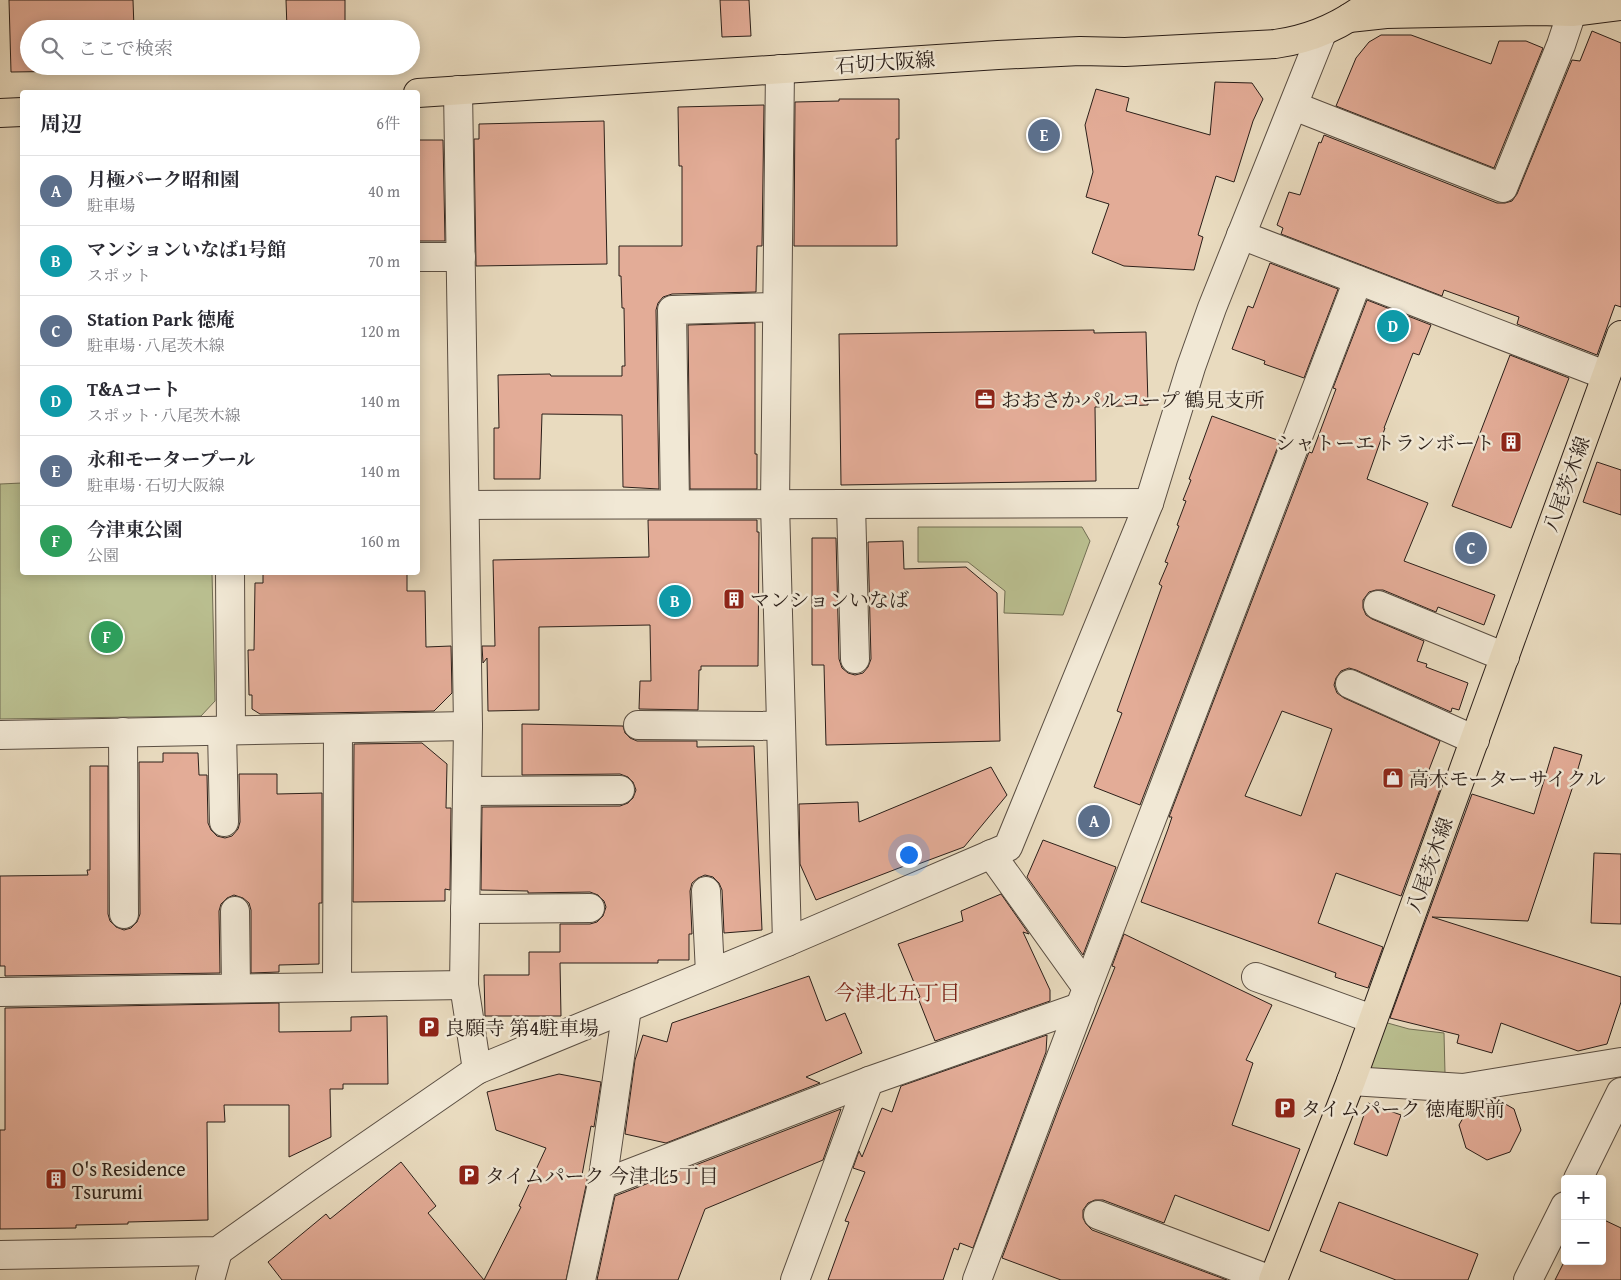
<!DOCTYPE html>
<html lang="ja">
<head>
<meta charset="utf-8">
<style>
	body { margin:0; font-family:"Gentium Book Plus","Noto Serif JP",serif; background:#f2f2f3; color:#2b2b33 }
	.controls { position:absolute; right:15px; bottom:15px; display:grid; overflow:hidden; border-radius:5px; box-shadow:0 2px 12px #0003 }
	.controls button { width:45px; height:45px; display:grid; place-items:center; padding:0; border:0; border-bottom:1px solid #e1e1e2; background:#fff; color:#2b2b33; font:25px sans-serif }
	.you { position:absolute; left:908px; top:854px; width:18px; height:18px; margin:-12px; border:4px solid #fff; border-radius:50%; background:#1a73e8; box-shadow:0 0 0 8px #1a73e833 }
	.badge { display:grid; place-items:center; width:32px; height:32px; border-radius:50%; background:#0f766e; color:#fff; font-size:16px; font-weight:700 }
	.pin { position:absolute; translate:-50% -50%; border:2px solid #fff; box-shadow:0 1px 5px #0006 }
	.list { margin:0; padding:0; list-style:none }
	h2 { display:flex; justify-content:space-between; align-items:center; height:65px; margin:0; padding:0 20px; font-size:21px }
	h2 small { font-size:16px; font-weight:400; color:#7c7c81 }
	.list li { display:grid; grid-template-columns:32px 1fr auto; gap:15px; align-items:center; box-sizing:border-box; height:70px; padding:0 20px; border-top:1px solid #e1e1e2 }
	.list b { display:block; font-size:19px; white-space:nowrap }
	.list p { margin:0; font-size:16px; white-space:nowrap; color:#7c7c81 }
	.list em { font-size:16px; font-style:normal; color:#7c7c81 }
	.icon { flex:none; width:28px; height:28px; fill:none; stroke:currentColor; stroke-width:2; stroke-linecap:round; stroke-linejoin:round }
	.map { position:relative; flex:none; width:1621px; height:1280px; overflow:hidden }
	.search { position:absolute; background:#fff; box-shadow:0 2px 12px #0003; left:20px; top:20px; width:400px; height:55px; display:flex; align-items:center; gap:12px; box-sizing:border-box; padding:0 18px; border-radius:28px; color:#7c7c81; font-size:19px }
	.panel { position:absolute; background:#fff; box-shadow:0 2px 12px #0003; left:20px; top:90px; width:400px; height:485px; border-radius:5px }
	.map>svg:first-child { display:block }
	.green { fill:#babf90; stroke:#726f54 }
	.building { fill:#e3ac97; stroke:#2b1f19; fill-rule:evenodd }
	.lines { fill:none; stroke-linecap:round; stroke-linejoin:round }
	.minor-casing { stroke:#5a4e42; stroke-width:30 }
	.major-casing { stroke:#2b1f19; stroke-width:30 }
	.minor { stroke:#f1e8d5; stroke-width:28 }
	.major { stroke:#e9dbbf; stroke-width:28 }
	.labels { text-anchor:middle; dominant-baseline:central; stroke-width:5; stroke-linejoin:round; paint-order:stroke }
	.street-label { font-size:20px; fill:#2b1f19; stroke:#f1e8d5 }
	.poi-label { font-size:20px; fill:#2b1f19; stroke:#f1e8d5; text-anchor:start }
	.neighbourhood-label { font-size:21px; fill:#7a1f14; stroke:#f1e8d5 }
</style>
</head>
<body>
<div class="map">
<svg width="1621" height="1280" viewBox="0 0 1621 1280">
	<rect width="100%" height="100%" fill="#e9dbbf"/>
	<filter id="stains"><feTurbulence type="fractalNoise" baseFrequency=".004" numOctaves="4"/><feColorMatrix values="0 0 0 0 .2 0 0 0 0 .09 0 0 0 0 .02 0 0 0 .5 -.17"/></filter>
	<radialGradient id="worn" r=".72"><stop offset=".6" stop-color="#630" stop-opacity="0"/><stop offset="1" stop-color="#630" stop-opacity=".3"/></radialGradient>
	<!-- green -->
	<g class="green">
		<polygon points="22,483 22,572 212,573 215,701 201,716 0,719 0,484"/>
		<polygon points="918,527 1082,527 1090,541 1063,615 1004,613 1005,591 968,562 918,562"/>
		<polygon points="1384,1022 1409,1029 1444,1033 1445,1073 1443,1078 1365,1073"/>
	</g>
	<!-- building -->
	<g class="building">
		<polygon points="9,0 133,0 134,29 29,29 29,66 82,66 82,71 11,72"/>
		<polygon points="286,0 345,0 345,29 287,29"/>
		<polygon points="720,0 749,0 751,36 722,37"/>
		<polygon points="1592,31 1621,43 1621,307 1615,305 1597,355 1517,324 1519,317 1444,290 1442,296 1281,234 1283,228 1277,225 1289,192 1300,195 1319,142 1321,143 1324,135 1497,203 1505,203 1512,201 1517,194 1572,60 1580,61"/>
		<polygon points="1381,35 1411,35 1491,64 1499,41 1526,41 1543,48 1494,168 1336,106 1356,58 1369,42"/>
		<polygon points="1215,82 1252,83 1263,99 1253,121 1234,182 1216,176 1198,235 1203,237 1194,270 1124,266 1092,253 1109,204 1086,197 1093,172 1085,125 1096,89 1129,98 1126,111 1210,135"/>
		<polygon points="839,99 899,99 899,139 896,139 897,246 794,246 795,102 839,101"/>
		<polygon points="764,105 762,246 757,246 756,292 672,294 663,297 658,303 656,310 659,489 623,487 622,415 542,414 540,479 494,479 494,428 499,428 498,375 550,374 551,376 622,376 622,366 625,366 624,308 622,308 621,276 619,276 619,246 682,246 682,166 679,166 678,107"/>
		<polygon points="604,121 607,264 476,266 474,139 479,139 479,124"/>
		<polygon points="418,140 443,140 445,241 418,241"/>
		<polygon points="1270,263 1338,289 1304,378 1264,364 1265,361 1232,349 1248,306 1253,308"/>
		<path d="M 1367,300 L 1431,325 L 1419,355 L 1413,353 L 1384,428 L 1385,428 L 1367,479 L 1428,503 L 1404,561 L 1495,595 L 1484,625 L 1438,607 L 1436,612 L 1383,590 L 1376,590 L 1369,592 L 1363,600 L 1363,608 L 1366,615 L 1372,619 L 1424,641 L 1417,661 L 1427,664 L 1426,667 L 1468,683 L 1459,710 L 1452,708 L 1451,712 L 1356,670 L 1349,668 L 1341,671 L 1336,678 L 1334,685 L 1337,693 L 1344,698 L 1440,741 L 1427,775 L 1430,776 L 1429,779 L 1442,784 L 1401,896 L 1336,873 L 1318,923 L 1383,947 L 1368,988 L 1335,977 L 1336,973 L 1141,902 L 1168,829 L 1172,817 L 1169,817 L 1309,452 L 1312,453 L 1336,389 L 1333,388 ZM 1282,711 L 1332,729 L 1301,816 L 1245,796 Z"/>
		<polygon points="755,323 755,454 757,454 757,489 690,489 688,325"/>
		<polygon points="1094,330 1094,333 1146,332 1148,405 1095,407 1096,481 841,485 839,334"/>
		<polygon points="1510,355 1569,378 1511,528 1452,506"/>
		<polygon points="1212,416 1280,441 1140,805 1094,787 1122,713 1117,711 1162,586 1159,584 1168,563 1165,562 1179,526 1177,525 1186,501 1183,500 1191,480 1189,479"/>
		<polygon points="1597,462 1621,470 1621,515 1583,502"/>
		<polygon points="648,520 757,520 757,532 759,532 758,666 701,666 701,670 699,670 698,710 639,709 640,681 651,681 650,625 539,627 539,710 488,711 487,658 483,663 482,646 495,646 493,560 649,557"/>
		<polygon points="812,538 836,538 839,659 842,668 848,673 855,675 863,673 868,667 871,659 868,542 903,541 904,569 966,567 997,593 1000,741 826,745 824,665 812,665"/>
		<polygon points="263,572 407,572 407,591 425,591 426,647 451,646 452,693 434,711 260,714 252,709 252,695 249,695 248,650 254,650 255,583 263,583"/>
		<polygon points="522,724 623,726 625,733 630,738 637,741 697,741 697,747 754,746 762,930 724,933 722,890 719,883 713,877 705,875 698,878 692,883 690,891 692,934 689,934 689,960 658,960 658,963 560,963 561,1016 485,1016 484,975 529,975 529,952 560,952 560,924 590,924 597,922 603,916 606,907 604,901 598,895 590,892 528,893 528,891 481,890 482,807 620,806 628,803 633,798 636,790 633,782 628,777 620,774 522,775"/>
		<polygon points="422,743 447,764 446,808 451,808 450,890 445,889 445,901 353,902 354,744"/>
		<polygon points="1554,747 1582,755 1572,789 1528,921 1432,917 1621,977 1621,1002 1607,1044 1578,1051 1501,1023 1492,1053 1457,1043 1459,1035 1390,1018 1472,794 1534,814"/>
		<polygon points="163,753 198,753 199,775 207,775 208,823 211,830 217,836 225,838 232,836 238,829 240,822 239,774 277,774 277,794 322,793 322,903 319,903 319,964 279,965 279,972 251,973 251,910 249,903 243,898 234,895 227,898 221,904 219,911 220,973 5,976 5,966 0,966 0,876 88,875 87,870 90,870 90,766 108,766 108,914 110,921 116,927 124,930 131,928 137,922 140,914 139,762 163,762"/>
		<polygon points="991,767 1007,795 964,847 913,866 912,863 816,900 800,864 799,804 858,802 859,822"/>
		<polygon points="1043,840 1116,867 1083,955 1027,877"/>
		<polygon points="1594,853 1621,854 1621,924 1591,923"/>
		<polygon points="1001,894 1029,934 1023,932 1050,990 1050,1001 935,1041 918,998 920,997 898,944 963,921 961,911"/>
		<polygon points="1124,934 1272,1005 1246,1060 1253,1063 1232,1125 1300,1149 1269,1231 1175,1195 1164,1223 1103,1200 1095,1200 1088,1203 1083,1210 1083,1218 1086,1224 1092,1230 1227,1280 1061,1280 1002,1258 1061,1102 1115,967 1112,966"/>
		<polygon points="809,976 826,1021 845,1013 862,1053 806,1077 820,1083 666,1143 625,1134 635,1060 643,1035 667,1042 672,1023"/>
		<polygon points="279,1003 279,1032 351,1031 351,1017 387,1016 388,1084 343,1084 343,1089 330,1089 331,1137 289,1157 289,1105 224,1105 225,1122 207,1122 208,1220 128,1222 128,1224 76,1225 76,1228 0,1229 0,1130 5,1130 5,1008"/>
		<polygon points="1047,1035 1046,1052 973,1248 960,1243 958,1250 954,1248 943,1280 828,1280 849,1222 845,1221 865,1172 853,1168 859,1151 862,1157 882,1108 892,1112 901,1086"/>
		<polygon points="559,1074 601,1082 594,1127 591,1126 582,1175 587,1177 587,1181 566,1280 484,1280 521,1207 519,1206 546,1148 496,1130 487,1092"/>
		<polygon points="1495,1098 1514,1109 1521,1130 1510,1152 1487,1160 1466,1148 1459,1125 1471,1104"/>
		<polygon points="1368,1103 1401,1115 1387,1156 1354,1144"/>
		<polygon points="841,1109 823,1160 705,1209 678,1280 597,1280 615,1196"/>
		<polygon points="401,1162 436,1206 428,1213 484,1280 282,1280 268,1262 326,1214 330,1219"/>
		<polygon points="1339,1202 1478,1254 1468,1280 1396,1280 1320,1251"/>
		<polygon points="1602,1219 1621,1228 1621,1280 1555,1280 1565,1260 1565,1261 1602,1261"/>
	</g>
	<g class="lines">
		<!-- minor casing -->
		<g class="minor-casing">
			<g id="minor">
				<polyline points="780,69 775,504 787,942"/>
				<polyline points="1294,106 1503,188 1561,45 1572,12"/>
				<polyline points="1241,235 1605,375"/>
				<polyline points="418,257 461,257"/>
				<polyline points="675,504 672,310 777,307"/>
				<polyline points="851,504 855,659"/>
				<polyline points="465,505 1149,503"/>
				<polyline points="230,572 231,731"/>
				<polyline points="1378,605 1505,657"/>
				<polyline points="1350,684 1475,740"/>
				<polyline points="638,725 781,726"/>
				<polyline points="222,731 224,822"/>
				<polyline points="123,732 124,914"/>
				<polyline points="0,735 468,726"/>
				<polyline points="467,791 620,790"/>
				<polyline points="706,891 710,973"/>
				<polyline points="465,909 590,908"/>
				<polyline points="235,911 236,988"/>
				<polyline points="1256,977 1372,1019"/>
				<polyline points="464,985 477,1070"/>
				<polyline points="337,987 338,729"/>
				<polyline points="1087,988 1358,280"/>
				<polyline points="0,992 464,985 468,726 458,90"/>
				<polyline points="1351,1081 1463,1088 1621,1062"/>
				<polyline points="1578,1179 1621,1092"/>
				<polyline points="602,1184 627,1008"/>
				<polyline points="1098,1215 1271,1280"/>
				<polyline points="0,1255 218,1251 312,1184 477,1070 787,942 1008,847 1149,503 1191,367 1212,308 1322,33"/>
				<polyline points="210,1280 218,1251"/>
				<polyline points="581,1280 602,1184 869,1081 1080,1007"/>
				<polyline points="795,1280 869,1081"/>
				<polyline points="977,1280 1087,988 991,854"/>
				<polyline points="1528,1280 1565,1206"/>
			</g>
		</g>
		<!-- major casing -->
		<g class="major-casing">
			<g id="major">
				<polyline points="1349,18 1386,14 1539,11 1572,12 1621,6"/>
				<path d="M 418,93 L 998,55 L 1080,51 L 1125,52 L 1275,44 C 1313,39 1345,24 1374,0"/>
				<polyline points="0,113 22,112"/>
				<polyline points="1273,1280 1351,1081 1621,335"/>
			</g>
		</g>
		<!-- minor -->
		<use href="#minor" class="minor"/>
		<!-- major -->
		<use href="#major" class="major"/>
	</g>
	<!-- icons -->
	<defs>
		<g id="office-square" transform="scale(1.125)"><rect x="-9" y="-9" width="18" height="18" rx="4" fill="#8f2418" stroke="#f1e8d5"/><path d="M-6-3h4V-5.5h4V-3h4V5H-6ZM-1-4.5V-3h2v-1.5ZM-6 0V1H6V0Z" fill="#fff"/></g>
		<g id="building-square" transform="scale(1.125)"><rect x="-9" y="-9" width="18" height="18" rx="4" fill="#8f2418" stroke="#f1e8d5"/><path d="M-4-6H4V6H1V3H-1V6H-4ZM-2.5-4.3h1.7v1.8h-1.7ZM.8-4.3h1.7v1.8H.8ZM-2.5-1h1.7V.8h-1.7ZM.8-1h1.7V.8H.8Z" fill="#fff"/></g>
		<g id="shop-square" transform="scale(1.125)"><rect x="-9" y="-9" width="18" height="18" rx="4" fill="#8f2418" stroke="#f1e8d5"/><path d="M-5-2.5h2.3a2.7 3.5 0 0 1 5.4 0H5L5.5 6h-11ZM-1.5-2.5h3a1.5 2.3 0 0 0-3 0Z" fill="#fff"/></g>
		<g id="parking-square" transform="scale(1.125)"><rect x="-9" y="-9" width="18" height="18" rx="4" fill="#8f2418" stroke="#f1e8d5"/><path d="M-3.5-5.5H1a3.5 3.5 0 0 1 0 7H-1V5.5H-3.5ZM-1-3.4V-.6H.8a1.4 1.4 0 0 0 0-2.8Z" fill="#fff"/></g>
	</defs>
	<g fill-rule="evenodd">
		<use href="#office-square" x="985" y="399"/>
		<use href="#building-square" x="1511" y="442"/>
		<use href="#building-square" x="734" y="599"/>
		<use href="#shop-square" x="1393" y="778"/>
		<use href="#parking-square" x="429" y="1027"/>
		<use href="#parking-square" x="1285" y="1108"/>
		<use href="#parking-square" x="469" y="1175"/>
		<use href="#building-square" x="56" y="1179"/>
	</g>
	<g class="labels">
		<!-- street labels -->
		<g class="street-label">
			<text transform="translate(885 62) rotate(-4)">石切大阪線</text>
			<text transform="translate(1566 484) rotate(-70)">八尾茨木線</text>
			<text transform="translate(1429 865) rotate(-70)">八尾茨木線</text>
		</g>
		<!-- poi labels -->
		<g class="poi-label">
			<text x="1001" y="399">おおさかパルコープ 鶴見支所</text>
			<text x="1495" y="442" text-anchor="end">シャトーエトランボート</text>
			<text x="750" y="599">マンションいなば</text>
			<text x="1409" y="778">高木モーターサイクル</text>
			<text x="445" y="1027">良願寺 第4駐車場</text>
			<text x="1301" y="1108">タイムパーク 徳庵駅前</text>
			<text x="72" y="1168">O's Residence<tspan x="72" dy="23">Tsurumi</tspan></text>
			<text x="485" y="1175">タイムパーク 今津北5丁目</text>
		</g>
		<!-- neighbourhood labels -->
		<g class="neighbourhood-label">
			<text x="897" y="992">今津北五丁目</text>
		</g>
	</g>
	<rect width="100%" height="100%" filter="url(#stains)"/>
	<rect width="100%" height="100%" fill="url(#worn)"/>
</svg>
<div class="controls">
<button>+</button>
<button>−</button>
</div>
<div class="you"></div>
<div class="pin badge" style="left:1094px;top:821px;background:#5c6f8a">A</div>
<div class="pin badge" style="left:675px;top:601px;background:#0f9aa8">B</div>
<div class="pin badge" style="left:1471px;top:548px;background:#5c6f8a">C</div>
<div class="pin badge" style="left:1393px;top:326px;background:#0f9aa8">D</div>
<div class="pin badge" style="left:1044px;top:135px;background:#5c6f8a">E</div>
<div class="pin badge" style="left:107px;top:637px;background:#2e9e5b">F</div>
<div class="search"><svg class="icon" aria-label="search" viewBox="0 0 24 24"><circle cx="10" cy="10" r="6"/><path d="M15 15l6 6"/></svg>ここで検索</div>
<section class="panel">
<h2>周辺<small>6件</small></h2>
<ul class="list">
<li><span class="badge" style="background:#5c6f8a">A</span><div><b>月極パーク昭和園</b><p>駐車場</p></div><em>40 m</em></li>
<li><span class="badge" style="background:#0f9aa8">B</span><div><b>マンションいなば1号館</b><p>スポット</p></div><em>70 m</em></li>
<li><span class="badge" style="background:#5c6f8a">C</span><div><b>Station Park 徳庵</b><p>駐車場 · 八尾茨木線</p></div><em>120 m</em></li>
<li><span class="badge" style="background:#0f9aa8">D</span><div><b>T&amp;Aコート</b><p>スポット · 八尾茨木線</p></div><em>140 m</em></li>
<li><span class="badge" style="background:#5c6f8a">E</span><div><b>永和モータープール</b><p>駐車場 · 石切大阪線</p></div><em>140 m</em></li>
<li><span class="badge" style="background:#2e9e5b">F</span><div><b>今津東公園</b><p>公園</p></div><em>160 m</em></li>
</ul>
</section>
</div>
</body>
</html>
